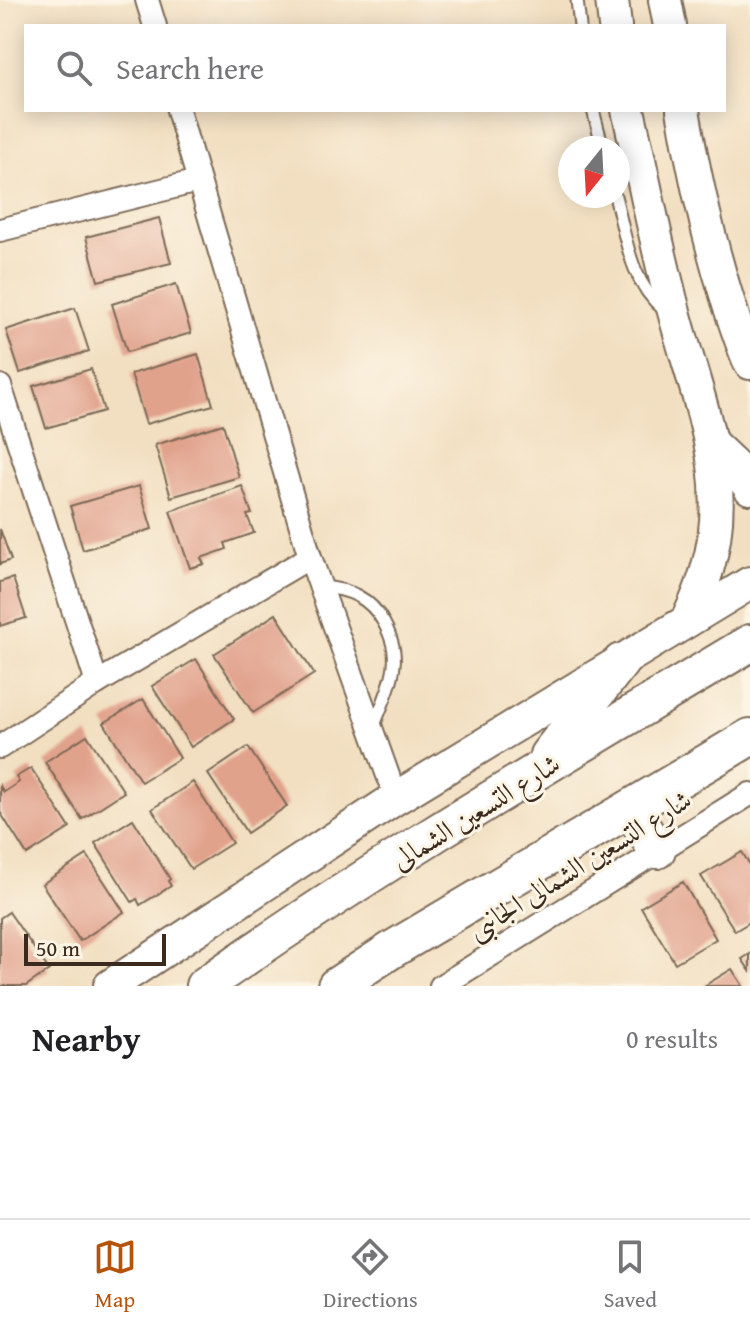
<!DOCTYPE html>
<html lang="en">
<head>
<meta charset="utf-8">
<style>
	body { margin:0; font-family:"Gentium Book Plus",Amiri,serif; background:#f6f6f6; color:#202124 }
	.compass { position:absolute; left:558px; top:136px; width:72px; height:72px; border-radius:50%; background:#fff; box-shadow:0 4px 20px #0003; rotate:198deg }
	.scale { position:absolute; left:24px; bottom:20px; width:142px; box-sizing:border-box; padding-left:8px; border:4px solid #3b2a1e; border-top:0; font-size:22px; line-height:28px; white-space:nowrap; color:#3b2a1e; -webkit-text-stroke:6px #fcf5e5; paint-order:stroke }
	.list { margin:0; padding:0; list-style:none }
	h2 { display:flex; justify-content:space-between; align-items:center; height:104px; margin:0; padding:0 32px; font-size:34px }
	h2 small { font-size:26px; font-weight:400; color:#757577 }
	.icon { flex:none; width:44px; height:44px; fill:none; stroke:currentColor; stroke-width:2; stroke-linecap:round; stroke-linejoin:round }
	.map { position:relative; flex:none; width:750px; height:986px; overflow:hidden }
	.search { position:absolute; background:#fff; box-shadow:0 4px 20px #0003; left:24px; right:24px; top:24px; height:88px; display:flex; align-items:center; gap:20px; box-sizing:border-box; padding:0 28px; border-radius:0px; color:#757577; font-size:30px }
	.sheet { height:232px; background:#fff }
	nav { display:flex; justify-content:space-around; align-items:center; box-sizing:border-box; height:112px; border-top:2px solid #e0e0e0; background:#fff; font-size:22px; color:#757577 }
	nav a { display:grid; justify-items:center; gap:4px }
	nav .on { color:#b45309 }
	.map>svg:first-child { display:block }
	.building { fill:#e1a28c }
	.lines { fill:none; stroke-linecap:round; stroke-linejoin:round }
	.lane-casing { stroke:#7b6957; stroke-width:15 }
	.street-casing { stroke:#7b6957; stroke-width:26 }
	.secondary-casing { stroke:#7b6957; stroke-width:36 }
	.primary-casing { stroke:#7b6957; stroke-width:40 }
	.lane { stroke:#fff; stroke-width:11 }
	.street { stroke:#fff; stroke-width:22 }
	.secondary { stroke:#fff; stroke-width:32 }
	.primary { stroke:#fff; stroke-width:36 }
	.labels { text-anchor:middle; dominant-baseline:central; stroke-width:6; stroke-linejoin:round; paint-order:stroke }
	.street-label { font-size:28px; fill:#3b2a1e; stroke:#fcf5e5 }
</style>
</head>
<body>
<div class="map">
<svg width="750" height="986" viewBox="0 0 750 986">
	<rect width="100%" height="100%" fill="#fcf5e5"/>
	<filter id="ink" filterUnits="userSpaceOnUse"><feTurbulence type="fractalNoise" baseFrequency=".0125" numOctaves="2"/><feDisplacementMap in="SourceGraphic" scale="16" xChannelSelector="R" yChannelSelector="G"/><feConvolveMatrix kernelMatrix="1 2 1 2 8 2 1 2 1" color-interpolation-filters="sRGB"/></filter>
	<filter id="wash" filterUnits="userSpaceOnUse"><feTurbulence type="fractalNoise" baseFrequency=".006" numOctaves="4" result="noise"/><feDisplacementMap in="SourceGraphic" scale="32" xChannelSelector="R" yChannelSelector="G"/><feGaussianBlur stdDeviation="1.8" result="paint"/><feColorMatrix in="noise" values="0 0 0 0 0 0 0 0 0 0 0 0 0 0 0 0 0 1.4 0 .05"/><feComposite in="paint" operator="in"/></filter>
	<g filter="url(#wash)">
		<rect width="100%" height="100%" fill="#f2dfc1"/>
		<g id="blocks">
			<!-- building -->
			<g class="building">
				<polygon points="159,218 171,263 98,281 86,237"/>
				<polygon points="176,284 191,333 127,352 112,304"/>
				<polygon points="75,308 89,351 20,373 6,330"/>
				<polygon points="198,354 213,405 146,424 131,374"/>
				<polygon points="91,369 104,411 46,428 33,386"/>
				<polygon points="223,424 239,477 171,497 155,445"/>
				<polygon points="139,486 152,529 83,550 70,506"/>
				<polygon points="242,486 252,514 247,515 254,533 225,543 227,549 201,558 204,564 190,568 170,511"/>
				<polygon points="0,529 11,560 0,564"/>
				<polygon points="13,578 26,618 0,626 0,582"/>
				<polygon points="276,614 314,674 253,713 214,654"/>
				<polygon points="196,659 234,719 191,747 152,686"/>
				<polygon points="143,699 180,758 141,782 104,723"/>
				<polygon points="87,735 124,792 82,819 45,762"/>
				<polygon points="248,747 287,806 247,833 208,774"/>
				<polygon points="31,768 70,828 27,855 0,812 0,786 4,792 19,782 16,777"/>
				<polygon points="193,782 232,843 191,869 152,809"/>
				<polygon points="133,819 170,879 168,881 171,886 140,905 137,899 132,902 95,843"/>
				<polygon points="742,852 750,865 750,922 735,931 701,876"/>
				<polygon points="87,855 124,912 80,941 42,884"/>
				<polygon points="683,882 716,939 675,963 641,907"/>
				<polygon points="9,912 49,970 26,986 2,986 0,984 0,918"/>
				<polygon points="750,954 750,971 742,959"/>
				<polygon points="732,969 743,986 704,986"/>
			</g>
		</g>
	</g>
	<g filter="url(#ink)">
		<use href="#blocks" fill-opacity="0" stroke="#7b6957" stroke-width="2"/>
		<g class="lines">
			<!-- lane casing -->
			<g class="lane-casing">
				<g id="lane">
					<polyline points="577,0 580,26"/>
					<polyline points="593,110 603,148"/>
					<path d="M 615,196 C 626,237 630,282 664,310"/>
					<path d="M 321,587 C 349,589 370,597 384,623 C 391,636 396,650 394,665 C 392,686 381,706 374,726"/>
				</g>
			</g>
			<!-- street casing -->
			<g class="street-casing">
				<g id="street">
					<polyline points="147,0 155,26"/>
					<polyline points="178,110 310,557 396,798"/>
					<polyline points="0,230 198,181"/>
					<polyline points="0,386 97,683"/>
					<polyline points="0,747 97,683 310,557"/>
					<polyline points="441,986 750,794"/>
				</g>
			</g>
			<!-- secondary casing -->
			<g class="secondary-casing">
				<g id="secondary">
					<polyline points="612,0 615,26"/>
					<polyline points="665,0 670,26"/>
					<path d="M 628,110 C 644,179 657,250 676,319 C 699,404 734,481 707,570 C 702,588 695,604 687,621"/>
					<path d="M 683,110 C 694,174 708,237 727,298 C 734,320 741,342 750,363"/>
					<polyline points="712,444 734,465 750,488"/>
					<polyline points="110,986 396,798 750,583"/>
				</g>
			</g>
			<!-- primary casing -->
			<g class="primary-casing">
				<g id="primary">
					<polyline points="548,755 621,662"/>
					<polyline points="630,809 657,850"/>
					<path d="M 204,986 C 380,862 566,754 750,643"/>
					<polyline points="336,986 393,949 750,737"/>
				</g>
			</g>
			<!-- lane -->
			<use href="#lane" class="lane"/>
			<!-- street -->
			<use href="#street" class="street"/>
			<!-- secondary -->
			<use href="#secondary" class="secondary"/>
			<!-- primary -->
			<use href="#primary" class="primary"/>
		</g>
	</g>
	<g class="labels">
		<!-- street labels -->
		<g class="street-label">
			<text transform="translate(475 811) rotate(-32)">شارع التسعين الشمالى</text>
			<text transform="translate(579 864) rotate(-32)">شارع التسعين الشمالى الجانبى</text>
		</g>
	</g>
</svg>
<svg class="compass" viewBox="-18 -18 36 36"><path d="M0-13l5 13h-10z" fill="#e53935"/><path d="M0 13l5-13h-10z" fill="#757577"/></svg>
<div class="scale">50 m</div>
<div class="search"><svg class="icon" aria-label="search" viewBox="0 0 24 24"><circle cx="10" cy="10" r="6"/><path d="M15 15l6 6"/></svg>Search here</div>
</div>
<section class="sheet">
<h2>Nearby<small>0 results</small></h2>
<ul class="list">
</ul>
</section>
<nav>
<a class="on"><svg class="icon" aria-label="map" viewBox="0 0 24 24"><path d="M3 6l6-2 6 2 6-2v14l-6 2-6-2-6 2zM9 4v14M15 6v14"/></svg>Map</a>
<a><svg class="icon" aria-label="directions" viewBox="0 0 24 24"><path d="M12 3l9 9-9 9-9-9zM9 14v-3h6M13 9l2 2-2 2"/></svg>Directions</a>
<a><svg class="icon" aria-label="saved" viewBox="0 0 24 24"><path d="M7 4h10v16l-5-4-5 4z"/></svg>Saved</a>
</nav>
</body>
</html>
